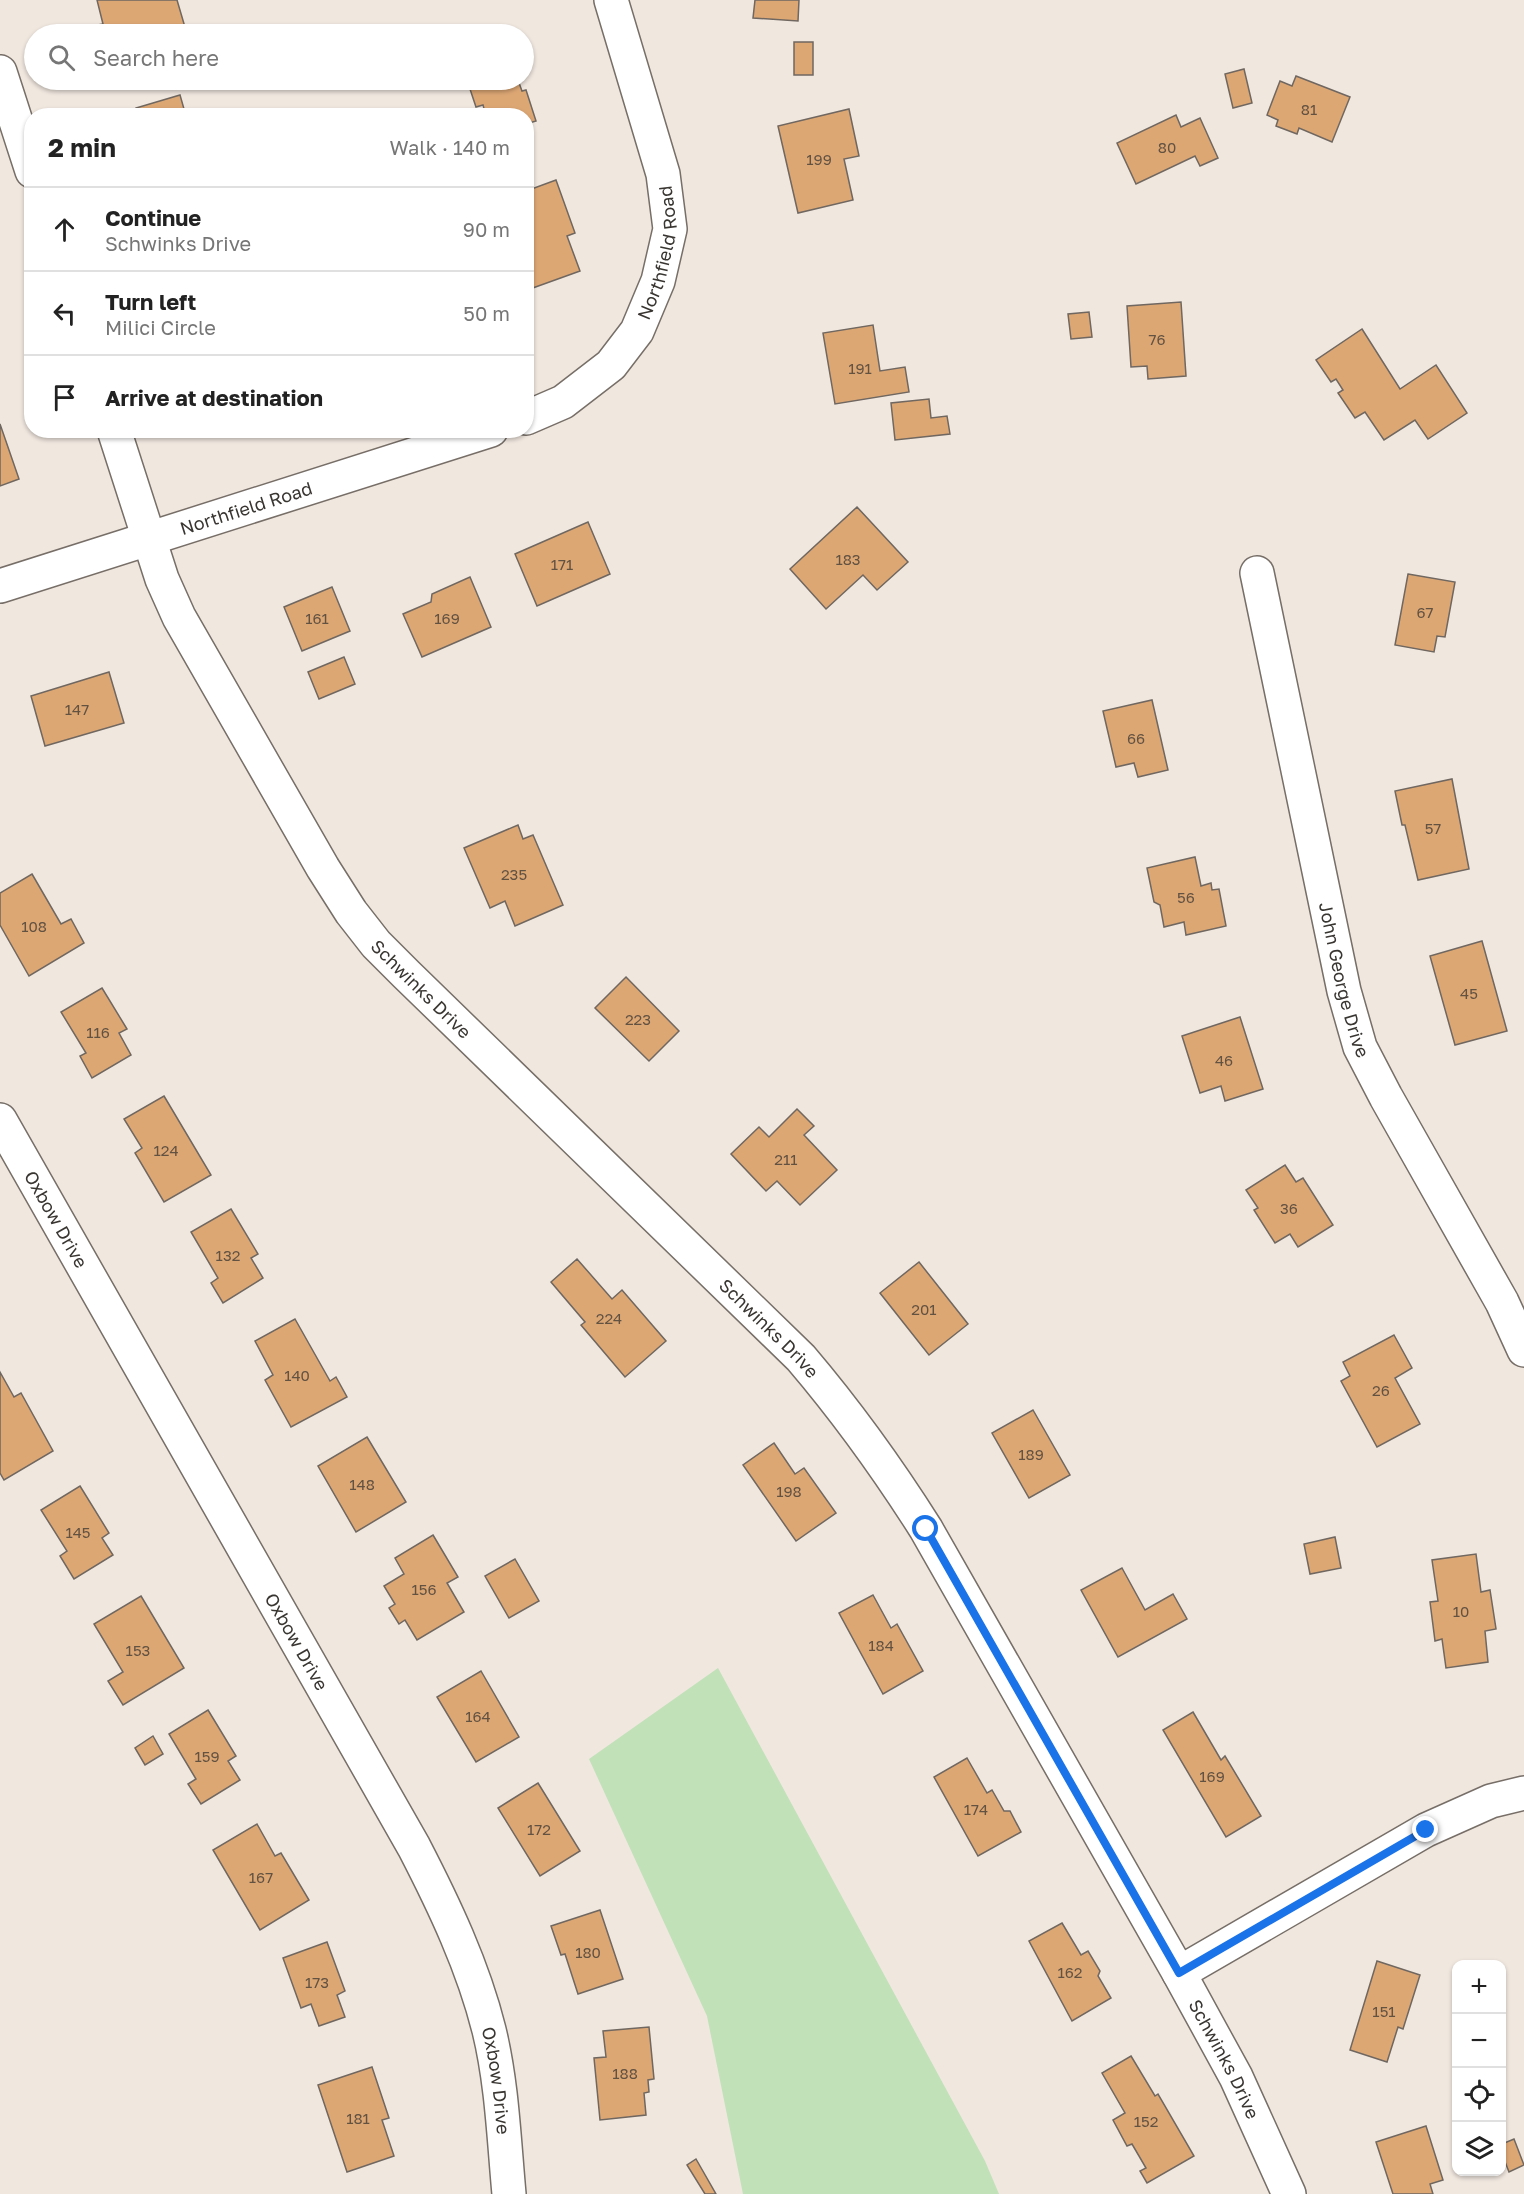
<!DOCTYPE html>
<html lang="en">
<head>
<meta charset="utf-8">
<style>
	body { margin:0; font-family:"Golos Text",sans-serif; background:#f6f6f6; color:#222 }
	.controls { position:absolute; right:18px; bottom:18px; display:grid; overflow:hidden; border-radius:12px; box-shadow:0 2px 4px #0004 }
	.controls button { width:54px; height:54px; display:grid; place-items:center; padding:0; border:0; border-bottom:2px solid #e0e0e0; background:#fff; color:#222; font:30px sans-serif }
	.stop { position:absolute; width:18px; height:18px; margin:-14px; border:4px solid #1a73e8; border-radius:50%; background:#fff }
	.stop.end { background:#1a73e8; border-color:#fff; box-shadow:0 2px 6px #0008 }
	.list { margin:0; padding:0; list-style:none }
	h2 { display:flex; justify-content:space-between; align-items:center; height:78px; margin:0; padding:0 24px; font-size:26px }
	h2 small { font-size:20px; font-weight:400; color:#767676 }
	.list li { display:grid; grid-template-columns:39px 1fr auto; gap:18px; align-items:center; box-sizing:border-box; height:84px; padding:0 24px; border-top:2px solid #e0e0e0 }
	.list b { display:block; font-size:22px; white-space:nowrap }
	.list p { margin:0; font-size:20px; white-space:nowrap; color:#767676 }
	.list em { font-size:20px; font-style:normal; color:#767676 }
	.icon { flex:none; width:33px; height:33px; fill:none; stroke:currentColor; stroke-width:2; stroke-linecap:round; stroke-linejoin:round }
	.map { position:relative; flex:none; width:1524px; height:2194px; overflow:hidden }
	.search { position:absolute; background:#fff; box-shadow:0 2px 4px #0004; left:24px; top:24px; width:510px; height:66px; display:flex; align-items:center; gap:15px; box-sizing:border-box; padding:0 21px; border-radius:33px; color:#767676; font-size:22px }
	.panel { position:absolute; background:#fff; box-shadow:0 2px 4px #0004; left:24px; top:108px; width:510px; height:330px; border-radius:24px }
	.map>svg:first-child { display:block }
	.green { fill:#c1e1b9 }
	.building { fill:#dda774; stroke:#6f6760; stroke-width:1.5 }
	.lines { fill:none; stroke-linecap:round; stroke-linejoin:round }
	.minor-casing { stroke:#766e67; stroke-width:36 }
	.minor { stroke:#fff; stroke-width:33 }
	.route { stroke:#1a73e8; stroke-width:8 }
	.labels { text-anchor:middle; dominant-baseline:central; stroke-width:4.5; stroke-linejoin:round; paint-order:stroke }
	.number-label { font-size:15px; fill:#625242 }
	.street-label { font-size:18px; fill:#393632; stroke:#f0e7df }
</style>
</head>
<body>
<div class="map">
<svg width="1524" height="2194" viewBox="0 0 1524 2194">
	<rect width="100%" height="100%" fill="#f0e7df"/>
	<!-- green -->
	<polygon class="green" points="718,1668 985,2161 999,2194 743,2194 707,2016 589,1759"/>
	<!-- building -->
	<g class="building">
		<polygon points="97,0 177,0 187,34 100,34 97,25 103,24"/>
		<polygon points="755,0 799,0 798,21 753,18"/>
		<rect x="794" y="42" width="19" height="33"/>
		<polygon points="1244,69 1252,103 1233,108 1225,74"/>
		<polygon points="1296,76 1350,97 1332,142 1299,128 1297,134 1276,126 1278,120 1267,115 1280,81 1292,86"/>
		<polygon points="467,80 518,80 522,91 526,90 536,121 526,124 526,116 486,116 483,105 476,107"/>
		<polygon points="180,95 186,116 138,116 136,108"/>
		<polygon points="849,109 859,156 844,159 853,200 798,213 778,126"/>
		<polygon points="1176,115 1181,127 1200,118 1218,158 1200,166 1195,156 1136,184 1117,143"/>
		<polygon points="556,180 575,233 567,236 580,271 530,289 526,278 526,191"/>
		<polygon points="1181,302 1186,376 1148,379 1147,366 1131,367 1127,306"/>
		<polygon points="1089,312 1092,337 1071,339 1068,314"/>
		<polygon points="873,325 880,371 905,367 909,392 835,404 823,333"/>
		<polygon points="1362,329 1400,389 1436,365 1467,413 1428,439 1415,420 1384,440 1365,412 1355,418 1338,393 1343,390 1336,379 1331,382 1316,360"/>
		<polygon points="929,399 931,418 947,416 950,434 895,440 891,403"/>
		<polygon points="0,424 19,479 0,486"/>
		<polygon points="857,507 908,562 877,590 863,575 826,609 790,569"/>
		<polygon points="588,522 610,574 537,606 515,554"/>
		<polygon points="1408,574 1455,582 1445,637 1437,636 1434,652 1395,645"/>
		<polygon points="470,577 491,627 422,657 403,614 431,602 432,594"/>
		<polygon points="332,587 350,631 302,651 284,607"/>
		<polygon points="344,657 355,684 319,699 308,672"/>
		<polygon points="109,672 124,723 45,746 31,696"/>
		<polygon points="1152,700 1168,770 1138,777 1134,763 1116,767 1103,711"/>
		<polygon points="1452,779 1469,869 1418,880 1405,825 1402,825 1395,791"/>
		<polygon points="518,825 523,839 533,835 563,905 515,926 505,901 490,908 464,848"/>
		<polygon points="1195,857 1201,886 1211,883 1212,890 1219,889 1226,926 1186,935 1184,922 1164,927 1160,905 1154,902 1147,868"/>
		<polygon points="32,874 61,924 71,919 84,943 29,976 0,925 0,893"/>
		<polygon points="1482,941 1507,1031 1455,1045 1430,956"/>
		<polygon points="626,977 679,1031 649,1061 595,1008"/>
		<polygon points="102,988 127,1029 119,1033 131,1055 92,1078 80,1056 86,1053 61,1012"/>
		<polygon points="1240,1017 1263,1089 1225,1101 1221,1086 1200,1093 1182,1036"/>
		<polygon points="164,1096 211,1175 164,1202 135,1153 142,1148 124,1119"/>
		<polygon points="797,1109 814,1126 804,1135 837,1170 800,1205 777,1181 766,1191 731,1154 759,1127 769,1137"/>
		<polygon points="1285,1165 1296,1182 1303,1178 1333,1225 1298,1247 1290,1234 1275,1243 1254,1210 1258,1208 1246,1190"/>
		<polygon points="231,1209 258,1254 251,1258 263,1278 223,1303 211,1283 218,1278 191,1232"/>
		<polygon points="577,1259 612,1299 622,1290 666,1341 625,1377 581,1325 585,1322 551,1282"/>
		<polygon points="919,1262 968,1324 929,1355 880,1293"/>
		<polygon points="295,1319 330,1381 336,1377 347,1397 291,1427 265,1380 273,1375 255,1341"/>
		<polygon points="1394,1335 1412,1368 1395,1378 1420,1424 1377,1447 1341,1381 1350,1376 1343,1362"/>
		<polygon points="0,1372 14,1397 21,1393 53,1451 4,1480 0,1473"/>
		<polygon points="1033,1410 1070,1475 1029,1498 992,1433"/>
		<polygon points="367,1437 406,1502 356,1532 318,1466"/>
		<polygon points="774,1443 795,1474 804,1468 836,1513 796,1541 743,1465"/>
		<polygon points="80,1486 109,1533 102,1538 113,1555 74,1579 60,1556 67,1551 41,1510"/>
		<polygon points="433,1535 458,1577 447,1583 464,1612 417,1640 405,1620 399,1624 389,1608 395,1604 384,1586 404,1574 395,1558"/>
		<polygon points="1335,1537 1341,1568 1310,1574 1304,1544"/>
		<polygon points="1476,1554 1481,1592 1490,1590 1496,1629 1485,1631 1488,1662 1446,1668 1442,1639 1435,1641 1430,1602 1438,1601 1432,1560"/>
		<polygon points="515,1559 539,1601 509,1618 485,1576"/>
		<polygon points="1122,1568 1145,1610 1173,1594 1187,1619 1118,1657 1081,1590"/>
		<polygon points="873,1595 891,1628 897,1624 923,1671 883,1694 839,1613"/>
		<polygon points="141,1596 184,1668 123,1705 108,1681 123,1672 94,1624"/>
		<polygon points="481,1671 519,1737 476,1762 437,1697"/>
		<polygon points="208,1710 236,1756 228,1761 240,1780 201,1804 188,1784 196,1779 169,1734"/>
		<polygon points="1193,1712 1221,1760 1225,1756 1261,1816 1226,1837 1163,1730"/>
		<polygon points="153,1736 163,1754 145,1765 135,1748"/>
		<polygon points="967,1758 987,1793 992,1790 1004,1811 1010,1811 1021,1832 978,1856 934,1777"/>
		<polygon points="538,1783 580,1851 540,1876 498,1808"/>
		<polygon points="257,1824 275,1856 281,1853 309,1900 260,1930 213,1850"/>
		<polygon points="600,1910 623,1979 578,1994 565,1954 561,1955 551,1926"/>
		<polygon points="1062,1923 1081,1955 1088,1951 1100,1971 1098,1976 1111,1998 1072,2021 1029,1941"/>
		<polygon points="327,1942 345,1991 337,1995 345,2017 319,2026 311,2004 301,2008 283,1958"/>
		<polygon points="1377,1961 1420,1975 1403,2029 1398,2027 1387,2062 1350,2050"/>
		<polygon points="649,2027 654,2079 648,2080 649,2092 644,2093 646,2115 600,2120 594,2058 606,2057 603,2031"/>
		<polygon points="1131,2056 1155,2096 1158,2094 1194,2156 1147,2183 1140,2171 1146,2168 1132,2144 1127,2146 1113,2120 1125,2113 1102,2073"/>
		<polygon points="372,2067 389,2118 382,2120 394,2156 347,2172 318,2085"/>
		<polygon points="1426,2126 1443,2180 1430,2184 1433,2194 1393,2194 1376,2142"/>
		<polygon points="1514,2139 1524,2165 1509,2172 1502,2154 1502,2144"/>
		<polygon points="696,2159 716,2194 705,2194 687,2165"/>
	</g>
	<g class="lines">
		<!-- minor casing -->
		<g class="minor-casing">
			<g id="minor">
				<polyline points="0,72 32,171"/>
				<path id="s1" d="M 526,418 L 563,402 L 611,365 L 637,331 L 658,281 L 670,229 L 663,174 L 611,0"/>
				<path id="s2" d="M 114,430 L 162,579 L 179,617 L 323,868 L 351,912 L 376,944 L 406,974 L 801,1358 C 847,1412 888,1469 926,1529 L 1179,1973 L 1236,2077 L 1289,2194"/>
				<path id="s3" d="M 1257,573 L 1344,991 L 1360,1047 L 1386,1097 L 1502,1302 L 1524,1350"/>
				<path id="s4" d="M 0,586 L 491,430"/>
				<path id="s5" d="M 0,1120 L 414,1847 C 444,1905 473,1966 489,2030 C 502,2083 504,2140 509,2194"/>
				<polyline points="1179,1973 1426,1830 1491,1801 1524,1793"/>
			</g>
		</g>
		<!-- minor -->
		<use href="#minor" class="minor"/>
	</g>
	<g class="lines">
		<!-- route -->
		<polyline class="route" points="926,1529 1179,1973 1426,1830"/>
	</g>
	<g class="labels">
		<!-- number labels -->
		<g class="number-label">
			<text x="1309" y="109">81</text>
			<text x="1167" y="147">80</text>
			<text x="819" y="159">199</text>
			<text x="1157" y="339">76</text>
			<text x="860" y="368">191</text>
			<text x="848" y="559">183</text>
			<text x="562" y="564">171</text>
			<text x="1425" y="612">67</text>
			<text x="317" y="618">161</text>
			<text x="447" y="618">169</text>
			<text x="77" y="709">147</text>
			<text x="1136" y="738">66</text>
			<text x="1433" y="828">57</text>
			<text x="514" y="874">235</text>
			<text x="1186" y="897">56</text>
			<text x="34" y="926">108</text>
			<text x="1469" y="993">45</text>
			<text x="638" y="1019">223</text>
			<text x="98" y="1032">116</text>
			<text x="1224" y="1060">46</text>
			<text x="166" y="1150">124</text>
			<text x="786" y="1159">211</text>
			<text x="1289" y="1208">36</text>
			<text x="228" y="1255">132</text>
			<text x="924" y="1309">201</text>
			<text x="609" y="1318">224</text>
			<text x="297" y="1375">140</text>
			<text x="1381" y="1390">26</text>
			<text x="1031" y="1454">189</text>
			<text x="362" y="1484">148</text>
			<text x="789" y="1491">198</text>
			<text x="78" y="1532">145</text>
			<text x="424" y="1589">156</text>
			<text x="1461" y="1611">10</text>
			<text x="881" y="1645">184</text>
			<text x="138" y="1650">153</text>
			<text x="478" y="1716">164</text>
			<text x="207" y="1756">159</text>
			<text x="1212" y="1776">169</text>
			<text x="976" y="1809">174</text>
			<text x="539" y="1829">172</text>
			<text x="261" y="1877">167</text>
			<text x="588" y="1952">180</text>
			<text x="1070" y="1972">162</text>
			<text x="317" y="1982">173</text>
			<text x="1384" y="2011">151</text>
			<text x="625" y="2073">188</text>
			<text x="358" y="2118">181</text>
			<text x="1146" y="2121">152</text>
		</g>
		<!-- street labels -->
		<g class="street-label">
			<text stroke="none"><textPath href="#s1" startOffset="226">Northfield Road</textPath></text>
			<text stroke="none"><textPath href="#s4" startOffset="258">Northfield Road</textPath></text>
			<text stroke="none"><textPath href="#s3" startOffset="416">John George Drive</textPath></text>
			<text stroke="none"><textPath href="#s2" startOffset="644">Schwinks Drive</textPath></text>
			<text stroke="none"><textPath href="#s5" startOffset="114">Oxbow Drive</textPath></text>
			<text stroke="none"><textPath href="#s2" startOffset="1130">Schwinks Drive</textPath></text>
			<text stroke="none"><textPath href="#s5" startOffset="600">Oxbow Drive</textPath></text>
			<text stroke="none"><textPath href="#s2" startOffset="1994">Schwinks Drive</textPath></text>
			<text stroke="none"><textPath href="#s5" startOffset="1086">Oxbow Drive</textPath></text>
		</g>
	</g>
</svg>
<div class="controls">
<button>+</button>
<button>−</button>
<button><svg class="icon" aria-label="locate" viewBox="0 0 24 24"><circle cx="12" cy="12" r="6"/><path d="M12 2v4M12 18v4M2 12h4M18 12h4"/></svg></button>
<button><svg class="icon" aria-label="layers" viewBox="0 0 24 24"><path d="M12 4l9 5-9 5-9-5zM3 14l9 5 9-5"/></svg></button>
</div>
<div class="stop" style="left:926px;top:1529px"></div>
<div class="stop end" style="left:1426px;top:1830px"></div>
<div class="search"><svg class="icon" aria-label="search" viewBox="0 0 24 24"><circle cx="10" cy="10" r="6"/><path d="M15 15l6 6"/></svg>Search here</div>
<section class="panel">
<h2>2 min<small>Walk · 140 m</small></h2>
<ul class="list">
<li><svg class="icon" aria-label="ahead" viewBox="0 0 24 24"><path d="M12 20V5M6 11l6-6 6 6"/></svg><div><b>Continue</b><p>Schwinks Drive</p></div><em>90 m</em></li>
<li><svg class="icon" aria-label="left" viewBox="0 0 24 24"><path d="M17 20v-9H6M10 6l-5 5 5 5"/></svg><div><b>Turn left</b><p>Milici Circle</p></div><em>50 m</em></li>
<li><svg class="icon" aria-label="arrive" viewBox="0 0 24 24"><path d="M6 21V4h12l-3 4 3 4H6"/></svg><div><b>Arrive at destination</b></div></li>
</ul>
</section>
</div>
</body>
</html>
